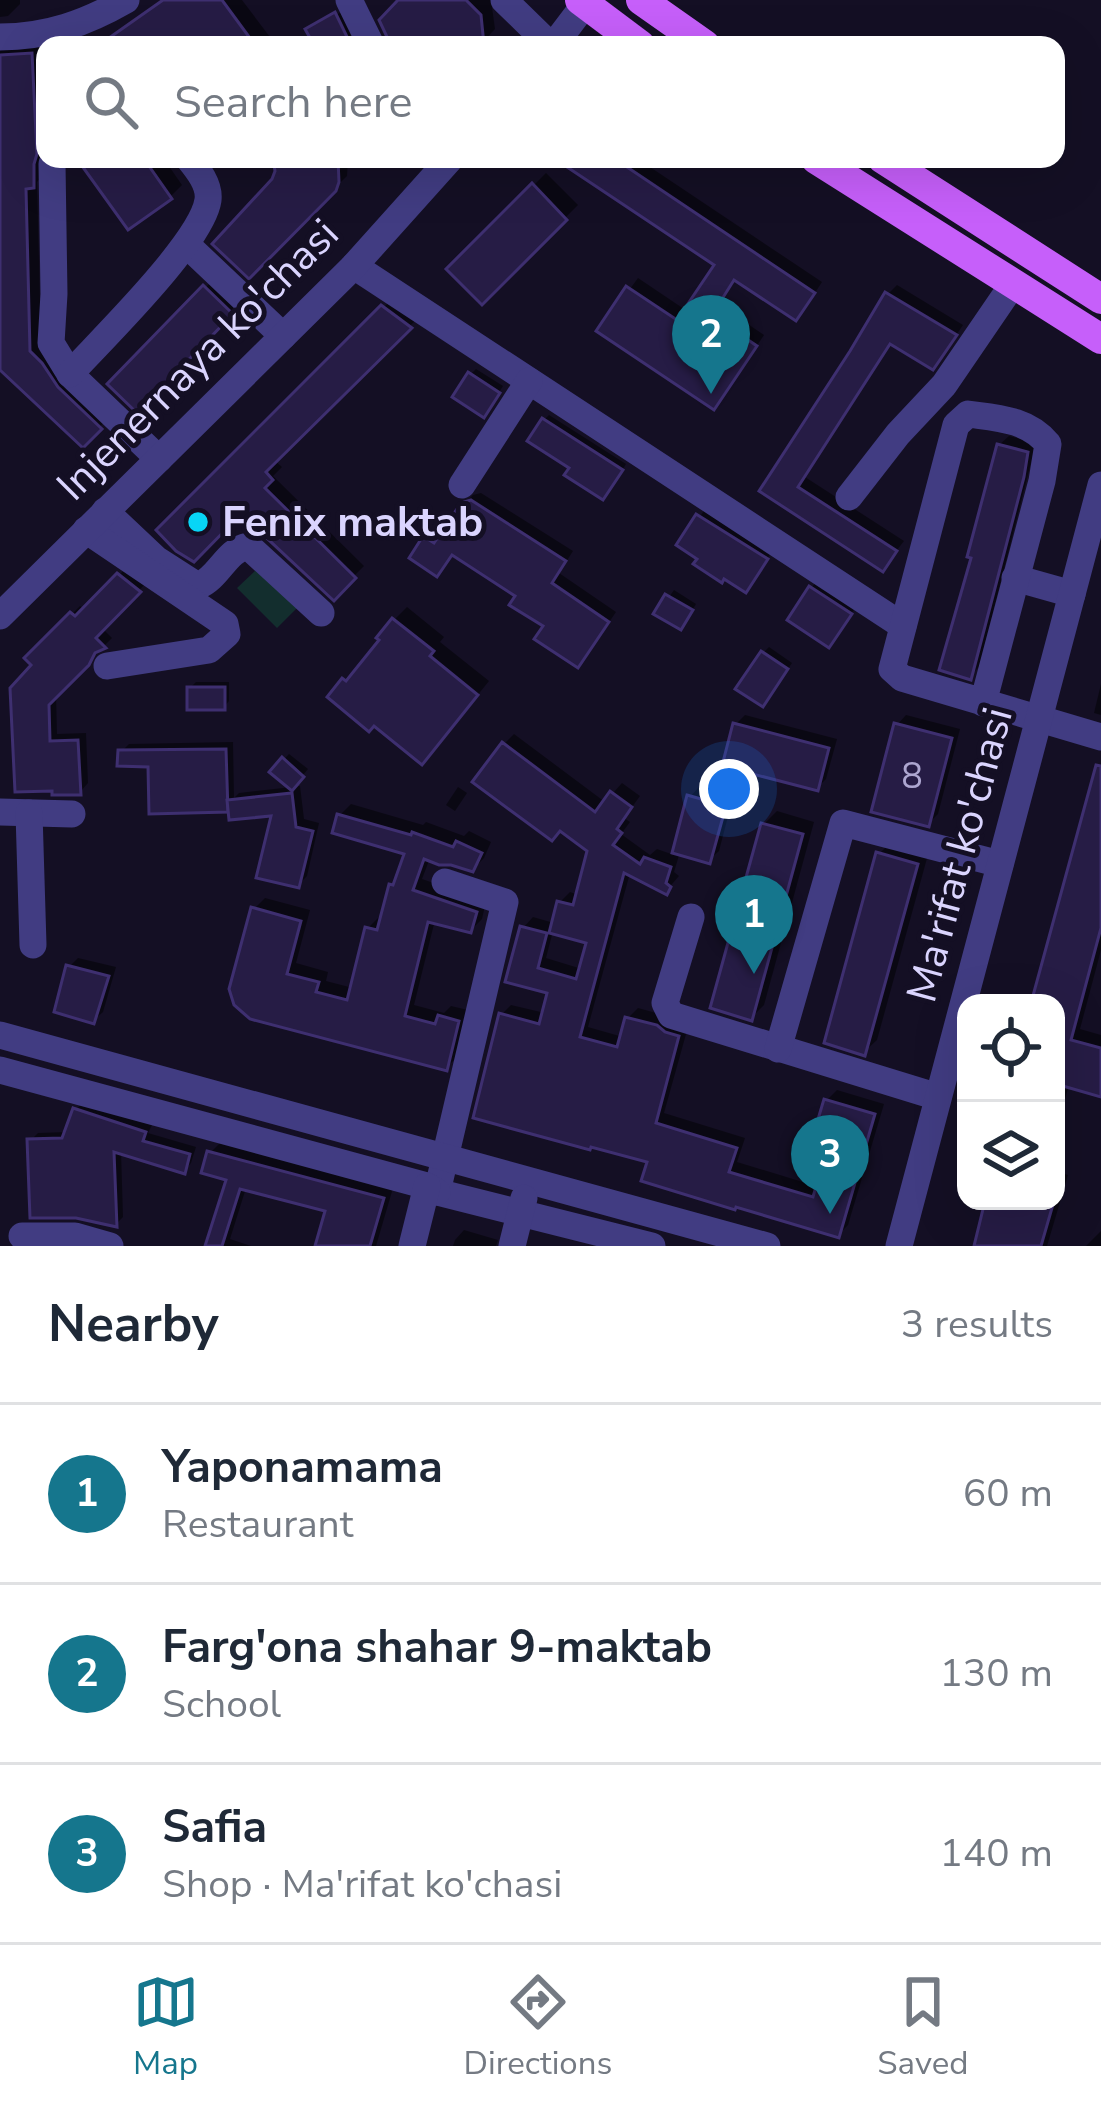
<!DOCTYPE html>
<html lang="en">
<head>
<meta charset="utf-8">
<style>
	body { margin:0; font-family:"Nunito Sans",sans-serif; background:#f6f6f7; color:#1f2937 }
	.controls { position:absolute; right:36px; bottom:36px; display:grid; overflow:hidden; border-radius:24px; box-shadow:0 12px 48px #0002 }
	.controls button { width:108px; height:108px; display:grid; place-items:center; padding:0; border:0; border-bottom:3px solid #e0e1e3; background:#fff; color:#1f2937; font:60px sans-serif }
	.you { position:absolute; left:729px; top:789px; width:42px; height:42px; margin:-30px; border:9px solid #fff; border-radius:50%; background:#1a73e8; box-shadow:0 0 0 18px #1a73e833 }
	.badge { display:grid; place-items:center; width:78px; height:78px; border-radius:50%; background:#15768d; color:#fff; font-size:39px; font-weight:700 }
	.pin { position:absolute; translate:-50% -99px; filter:drop-shadow(0 3px 6px #0008) }
	.pin::after { content:''; position:absolute; top:63px; width:42px; height:36px; background:inherit; clip-path:polygon(0 0,100% 0,50% 100%) }
	.list { margin:0; padding:0; list-style:none }
	h2 { display:flex; justify-content:space-between; align-items:center; height:156px; margin:0; padding:0 48px; font-size:51px }
	h2 small { font-size:39px; font-weight:400; color:#747a83 }
	.list li { display:grid; grid-template-columns:78px 1fr auto; gap:36px; align-items:center; box-sizing:border-box; height:180px; padding:0 48px; border-top:3px solid #e0e1e3 }
	.list b { display:block; font-size:45px; white-space:nowrap }
	.list p { margin:0; font-size:39px; white-space:nowrap; color:#747a83 }
	.list em { font-size:39px; font-style:normal; color:#747a83 }
	.icon { flex:none; width:66px; height:66px; fill:none; stroke:currentColor; stroke-width:2; stroke-linecap:round; stroke-linejoin:round }
	.map { position:relative; flex:none; width:1101px; height:1246px; overflow:hidden }
	.search { position:absolute; background:#fff; box-shadow:0 12px 48px #0002; left:36px; right:36px; top:36px; height:132px; display:flex; align-items:center; gap:30px; box-sizing:border-box; padding:0 42px; border-radius:24px; color:#747a83; font-size:45px }
	.sheet { height:696px; background:#fff }
	nav { display:flex; justify-content:space-around; align-items:center; box-sizing:border-box; height:168px; border-top:3px solid #e0e1e3; background:#fff; font-size:33px; color:#747a83 }
	nav a { display:grid; justify-items:center; gap:6px }
	nav .on { color:#15768d }
	.map>svg:first-child { display:block }
	.green { fill:#132e2e }
	.shadow { fill:#0007; fill-rule:evenodd }
	.building { fill:#261c45; stroke:#3e2f70; stroke-width:3 }
	.lines { fill:none; stroke-linecap:round; stroke-linejoin:round }
	.minor { stroke:#413c82; stroke-width:27 }
	.major { stroke:#c65ffa; stroke-width:30 }
	.poi-dot { fill:#08d5f6; stroke:#140f24; stroke-width:4.5 }
	.labels { text-anchor:middle; dominant-baseline:central; stroke-width:10; stroke-linejoin:round; paint-order:stroke }
	.number-label { font-size:36px; fill:#ada6d0 }
	.street-label { font-size:42px; fill:#dad4fe; stroke:#140f24 }
	.poi-label { font-size:42px; font-weight:bold; fill:#dad4fe; stroke:#140f24; text-anchor:start }
</style>
</head>
<body>
<div class="map">
<svg width="1101" height="1246" viewBox="0 0 1101 1246">
	<rect width="100%" height="100%" fill="#140f24"/>
	<!-- green -->
	<polygon class="green" points="258,568 298,607 277,628 237,588"/>
	<!-- shadow -->
	<g class="shadow">
		<polygon points="0,0 20,0 20,4 8,16 0,17"/>
		<polygon points="162,0 242,0 276,45 99,45"/>
		<polygon points="402,0 491,0 495,29 480,45 392,45 382,20"/>
		<polygon points="347,9 365,45 317,45 309,29 315,23 315,26"/>
		<polygon points="0,37 43,42 45,173 37,182 41,339 111,415 83,444 0,369"/>
		<polygon points="80,159 164,159 182,185 170,197"/>
		<polygon points="275,159 348,159 347,176 248,274 278,172"/>
		<polygon points="561,159 638,159 822,282 805,308 736,278 724,296 735,304 730,312 764,335 723,397 714,406 600,330 638,278 687,311 718,265"/>
		<polygon points="546,173 578,205 482,301 450,269"/>
		<polygon points="218,275 244,299 137,409 111,384"/>
		<polygon points="897,285 963,325 942,356 892,342 805,477 904,541 883,568 763,490 888,294"/>
		<polygon points="394,297 420,316 274,460 282,467 273,476 364,566 334,596 241,510 160,530"/>
		<polygon points="476,369 503,386 489,408 471,374"/>
		<polygon points="549,415 626,464 609,491 544,420"/>
		<polygon points="1009,436 1036,443 979,667 970,676 974,556 999,445"/>
		<polygon points="481,493 573,551 559,573 616,612 586,656 547,626 519,595 453,552 446,564 425,538 434,529 443,535 463,505 473,495"/>
		<polygon points="706,508 773,550 753,581 724,576 680,544"/>
		<polygon points="127,567 147,582 102,628 112,638 56,694 57,734 86,733 88,783 80,792 55,792 35,665 28,658 80,606 85,610"/>
		<polygon points="820,578 859,603 829,644 811,588"/>
		<polygon points="674,590 696,604 686,621 658,613"/>
		<polygon points="407,607 444,637 440,642 489,681 435,748 344,680 357,667 359,669 394,620"/>
		<polygon points="769,647 792,663 768,698 763,653"/>
		<polygon points="196,682 229,682 229,701 224,707 190,688"/>
		<polygon points="1101,684 1101,715 1094,713"/>
		<polygon points="745,715 837,739 826,779 817,788 736,724"/>
		<polygon points="906,715 960,729 938,814 928,824 897,725"/>
		<path d="M 514,734 L 605,802 L 622,783 L 640,796 L 624,818 L 630,822 L 621,834 L 650,855 L 657,849 L 674,855 L 690,797 L 699,787 L 733,797 L 719,851 L 709,860 L 680,852 L 674,872 L 679,876 L 666,891 L 630,873 L 588,1027 L 623,1037 L 628,1018 L 638,1008 L 667,1016 L 688,1027 L 664,1113 L 745,1138 L 737,1162 L 819,1187 L 836,1129 L 827,1100 L 837,1090 L 884,1104 L 848,1225 L 838,1235 L 651,1160 L 501,1015 L 511,1005 L 545,1013 L 551,991 L 509,980 L 523,928 L 533,917 L 554,923 L 560,902 L 570,892 L 579,895 L 591,850 L 504,744 ZM 553,931 L 589,941 L 582,969 L 546,958 Z"/>
		<polygon points="233,742 234,798 239,793 292,787 273,771 289,754 308,769 293,787 300,786 304,819 319,823 307,876 298,885 275,812 231,805 151,764 121,752 129,744"/>
		<polygon points="1101,770 1101,950 1080,1029 1101,1035 1101,1094 1069,1085 1056,1131 1056,1003 1034,1003 1096,774"/>
		<polygon points="458,787 467,793 455,811 446,805"/>
		<polygon points="351,804 423,825 426,822 464,836 469,831 491,842 484,858 473,869 430,858 422,879 486,901 482,919 471,930 435,920 414,1005 444,1013 451,1006 468,1010 457,1057 446,1068 251,1016 254,909 265,898 310,910 296,963 328,972 326,981 353,988 368,928 379,917 383,918 391,885 399,878 408,852 340,815"/>
		<polygon points="777,811 814,822 764,1005 751,1018 764,824"/>
		<polygon points="892,841 929,851 877,1040 864,1052 879,854"/>
		<polygon points="78,958 116,967 103,1012 93,1021 69,967"/>
		<polygon points="83,1103 152,1125 148,1133 196,1147 191,1163 184,1171 121,1151 123,1217 116,1224 30,1141 38,1133 67,1132 75,1110"/>
		<polygon points="221,1142 393,1188 376,1246 318,1246 329,1208 246,1188 230,1239 251,1246 208,1246 230,1179 210,1153"/>
		<polygon points="1056,1171 1068,1175 1047,1246 989,1246 978,1242 988,1201 1056,1201"/>
		<polygon points="464,1230 498,1240 496,1246 453,1246 455,1240"/>
		<polygon points="1101,1231 1101,1246 1086,1246"/>
	</g>
	<!-- building -->
	<g class="building">
		<polygon points="163,0 222,0 255,45 99,45"/>
		<polygon points="398,0 466,0 481,15 484,45 394,45 388,39 379,20"/>
		<polygon points="335,12 351,45 314,45 305,29"/>
		<polygon points="32,53 37,154 34,164 34,188 26,189 30,351 42,363 58,387 102,429 83,448 0,370 0,55"/>
		<polygon points="77,159 144,159 172,199 128,230"/>
		<polygon points="273,159 338,159 339,182 336,191 249,279 212,244 272,179 275,171"/>
		<polygon points="555,159 615,159 815,293 796,321 734,280 717,307 728,315 723,323 757,346 714,410 596,331 626,286 677,320 714,265"/>
		<polygon points="532,183 567,220 482,305 446,269"/>
		<polygon points="203,285 233,314 137,413 107,384"/>
		<polygon points="885,292 957,335 933,370 890,344 798,487 897,551 883,572 759,491 850,351"/>
		<polygon points="381,305 412,328 266,472 273,480 265,488 356,578 334,601 241,514 194,562 176,551 156,530"/>
		<polygon points="468,372 500,393 484,418 452,397"/>
		<polygon points="542,418 623,470 603,500 564,475 569,468 527,441"/>
		<polygon points="997,444 1028,452 1024,477 971,680 939,670 971,558 967,557"/>
		<polygon points="471,500 566,561 552,583 609,622 578,668 534,639 543,626 509,605 515,596 452,555 437,577 409,558 423,536 434,543 461,503"/>
		<polygon points="696,514 768,559 746,593 724,579 722,583 693,564 697,559 676,545"/>
		<polygon points="117,573 141,592 96,638 106,648 95,653 89,665 49,705 50,741 78,740 81,795 52,795 52,791 15,792 10,688 31,665 24,658 70,612 75,616"/>
		<polygon points="809,586 852,614 829,648 787,620"/>
		<polygon points="665,594 693,610 681,630 653,614"/>
		<polygon points="392,618 434,651 430,656 478,695 422,765 374,726 369,732 327,697 342,678 346,681 379,640 376,638"/>
		<polygon points="761,651 788,669 763,707 735,689"/>
		<rect x="187" y="687" width="38" height="23"/>
		<polygon points="733,723 829,748 818,791 722,766"/>
		<polygon points="894,723 952,738 929,827 871,812"/>
		<polygon points="502,742 595,812 610,791 632,807 617,829 622,833 613,845 640,864 644,857 671,867 666,883 671,887 667,895 624,873 580,1037 617,1047 625,1017 657,1025 665,1032 679,1036 656,1123 737,1148 729,1172 813,1197 832,1131 816,1126 824,1099 875,1114 839,1238 736,1207 735,1210 641,1181 647,1162 591,1147 590,1150 473,1118 499,1013 539,1024 547,993 505,982 520,926 547,933 538,968 576,979 586,943 549,933 557,901 573,905 587,851 560,831 552,841 472,782"/>
		<polygon points="226,749 228,812 149,814 148,767 117,766 118,750"/>
		<polygon points="282,757 304,777 292,791 269,772"/>
		<polygon points="1096,765 1101,766 1101,928 1071,1040 1101,1048 1101,1097 1056,1084 1056,1003 1031,1003"/>
		<polygon points="292,793 296,827 313,831 299,888 256,878 271,816 229,820 227,800"/>
		<polygon points="687,795 726,806 710,864 672,853"/>
		<polygon points="337,814 411,835 412,832 453,847 456,841 482,853 473,872 451,865 439,865 424,859 413,890 477,912 471,933 428,922 405,1016 435,1024 438,1015 459,1021 447,1071 250,1019 234,1005 229,989 251,907 301,921 287,974 319,982 316,992 347,1000 365,927 377,930 389,884 393,885 404,854 332,833"/>
		<polygon points="761,823 803,834 752,1021 710,1008"/>
		<polygon points="876,852 918,864 865,1056 824,1043"/>
		<polygon points="66,965 109,976 94,1024 54,1012"/>
		<polygon points="73,1108 146,1132 143,1141 190,1154 185,1174 114,1152 117,1227 76,1218 30,1218 27,1139 62,1138"/>
		<polygon points="207,1151 384,1198 370,1246 315,1246 325,1211 240,1189 222,1246 205,1246 226,1180 201,1173"/>
		<polygon points="985,1201 1054,1201 1041,1246 974,1246"/>
	</g>
	<g class="lines">
		<!-- minor -->
		<g class="minor">
			<polyline points="349,0 371,45"/>
			<polyline points="504,0 550,45"/>
			<path d="M 0,37 C 47,37 86,23 126,0"/>
			<polyline points="554,45 588,0"/>
			<polyline points="52,164 54,294 51,343 70,374 159,459"/>
			<polyline points="187,245 283,336"/>
			<polyline points="354,266 903,626"/>
			<path d="M 70,374 C 101,340 202,242 208,200 C 210,185 198,170 189,159"/>
			<polyline points="462,485 529,381"/>
			<polyline points="849,497 898,434 944,385 1013,284"/>
			<path d="M 105,511 L 156,559 L 198,586 C 219,578 226,550 248,546 L 321,613"/>
			<polyline points="86,530 225,624 227,634 209,650 107,666"/>
			<polyline points="1015,578 1072,594"/>
			<polyline points="0,616 354,266 450,159"/>
			<path d="M 983,703 L 1042,481 L 1048,444 C 1028,419 997,418 968,414 L 956,425 L 892,669 L 902,678 L 1101,737"/>
			<polyline points="0,812 72,814"/>
			<polyline points="29,813 33,945"/>
			<polyline points="445,882 505,902 437,1192 652,1246"/>
			<polyline points="691,917 665,1003 671,1015 938,1097"/>
			<polyline points="0,1035 767,1246"/>
			<polyline points="778,1049 843,823 1000,864"/>
			<polyline points="0,1070 427,1186 437,1192"/>
			<polyline points="22,1236 75,1236 110,1246"/>
			<polyline points="412,1246 427,1186"/>
			<polyline points="512,1246 524,1198"/>
			<polyline points="899,1246 1101,485"/>
		</g>
		<!-- major -->
		<g class="major">
			<polyline points="580,0 640,45"/>
			<polyline points="641,0 705,45"/>
			<polyline points="816,159 1101,339"/>
			<polyline points="883,159 1101,299"/>
		</g>
	</g>
	<!-- markers -->
	<circle class="poi-dot" cx="198" cy="522" r="12"/>
	<g class="labels">
		<!-- number labels -->
		<g class="number-label">
			<text x="912" y="776">8</text>
		</g>
		<!-- street labels -->
		<g class="street-label">
			<text transform="translate(198 360) rotate(-45)">Injenernaya ko'chasi</text>
			<text transform="translate(960 855) rotate(-75)">Ma'rifat ko'chasi</text>
		</g>
		<!-- poi labels -->
		<g class="poi-label">
			<text x="222" y="522">Fenix maktab</text>
		</g>
	</g>
</svg>
<div class="controls">
<button><svg class="icon" aria-label="locate" viewBox="0 0 24 24"><circle cx="12" cy="12" r="6"/><path d="M12 2v4M12 18v4M2 12h4M18 12h4"/></svg></button>
<button><svg class="icon" aria-label="layers" viewBox="0 0 24 24"><path d="M12 4l9 5-9 5-9-5zM3 14l9 5 9-5"/></svg></button>
</div>
<div class="you"></div>
<div class="pin badge" style="left:754px;top:974px">1</div>
<div class="pin badge" style="left:711px;top:394px">2</div>
<div class="pin badge" style="left:830px;top:1214px">3</div>
<div class="search"><svg class="icon" aria-label="search" viewBox="0 0 24 24"><circle cx="10" cy="10" r="6"/><path d="M15 15l6 6"/></svg>Search here</div>
</div>
<section class="sheet">
<h2>Nearby<small>3 results</small></h2>
<ul class="list">
<li><span class="badge">1</span><div><b>Yaponamama</b><p>Restaurant</p></div><em>60 m</em></li>
<li><span class="badge">2</span><div><b>Farg'ona shahar 9-maktab</b><p>School</p></div><em>130 m</em></li>
<li><span class="badge">3</span><div><b>Safia</b><p>Shop · Ma'rifat ko'chasi</p></div><em>140 m</em></li>
</ul>
</section>
<nav>
<a class="on"><svg class="icon" aria-label="map" viewBox="0 0 24 24"><path d="M3 6l6-2 6 2 6-2v14l-6 2-6-2-6 2zM9 4v14M15 6v14"/></svg>Map</a>
<a><svg class="icon" aria-label="directions" viewBox="0 0 24 24"><path d="M12 3l9 9-9 9-9-9zM9 14v-3h6M13 9l2 2-2 2"/></svg>Directions</a>
<a><svg class="icon" aria-label="saved" viewBox="0 0 24 24"><path d="M7 4h10v16l-5-4-5 4z"/></svg>Saved</a>
</nav>
</body>
</html>
